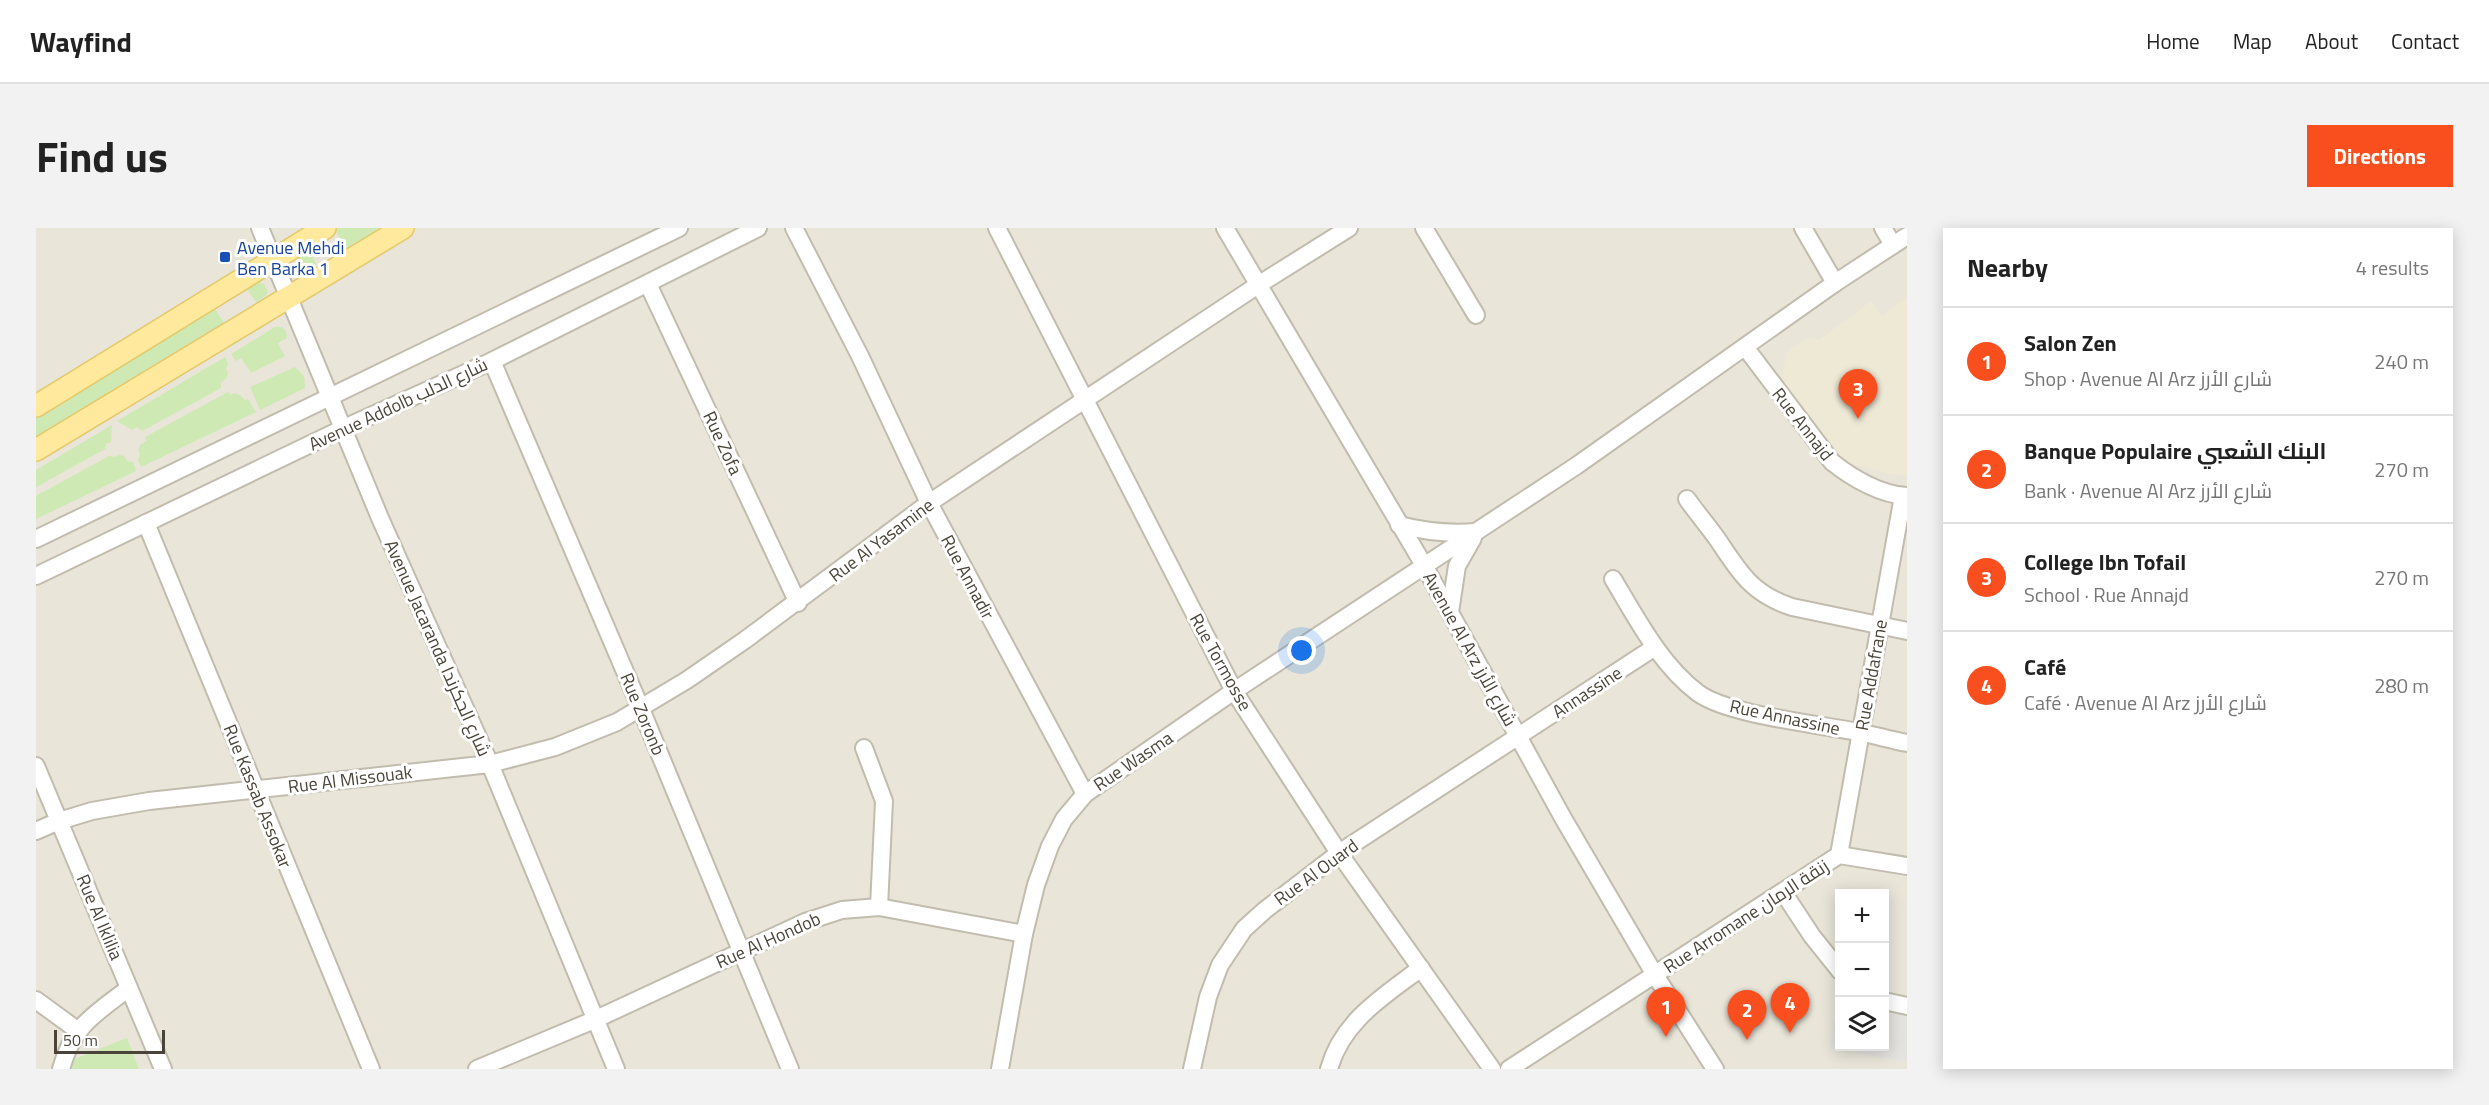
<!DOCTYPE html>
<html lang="en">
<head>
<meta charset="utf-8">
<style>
	body { margin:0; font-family:"Titillium Web",Cairo,sans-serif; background:#f2f2f2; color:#222 }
	.controls { position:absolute; right:18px; bottom:18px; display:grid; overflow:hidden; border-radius:0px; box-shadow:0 3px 15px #0003 }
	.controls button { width:54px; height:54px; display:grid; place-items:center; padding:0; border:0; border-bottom:2px solid #e0e0e0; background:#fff; color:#222; font:30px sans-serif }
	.scale { position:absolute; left:18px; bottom:15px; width:111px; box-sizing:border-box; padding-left:6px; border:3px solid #4a4439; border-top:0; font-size:16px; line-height:21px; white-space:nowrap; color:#4a4439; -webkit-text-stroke:4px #fff; paint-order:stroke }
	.you { position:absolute; left:1266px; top:423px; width:21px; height:21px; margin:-15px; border:4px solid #fff; border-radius:50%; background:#1a73e8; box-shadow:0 0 0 9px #1a73e833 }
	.badge { display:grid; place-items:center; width:39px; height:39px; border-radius:50%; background:#f94f1e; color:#fff; font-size:20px; font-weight:700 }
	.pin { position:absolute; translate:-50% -50px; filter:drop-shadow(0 2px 3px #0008) }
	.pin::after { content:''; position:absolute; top:32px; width:21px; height:18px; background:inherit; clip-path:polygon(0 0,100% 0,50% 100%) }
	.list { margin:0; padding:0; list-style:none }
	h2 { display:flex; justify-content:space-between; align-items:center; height:78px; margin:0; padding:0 24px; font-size:26px }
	h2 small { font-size:20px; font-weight:400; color:#767676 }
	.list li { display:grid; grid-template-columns:39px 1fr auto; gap:18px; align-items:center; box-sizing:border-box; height:108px; padding:0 24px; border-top:2px solid #e0e0e0 }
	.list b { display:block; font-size:22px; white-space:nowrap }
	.list p { margin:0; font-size:20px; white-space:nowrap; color:#767676 }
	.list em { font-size:20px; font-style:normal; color:#767676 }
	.icon { flex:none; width:33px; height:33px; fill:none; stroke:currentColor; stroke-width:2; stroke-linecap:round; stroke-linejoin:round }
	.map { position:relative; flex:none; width:1871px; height:841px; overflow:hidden; border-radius:0px }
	header { display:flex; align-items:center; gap:36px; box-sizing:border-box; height:84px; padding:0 30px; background:#fff; border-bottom:2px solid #e0e0e0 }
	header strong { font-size:28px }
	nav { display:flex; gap:33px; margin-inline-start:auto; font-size:21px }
	.intro { display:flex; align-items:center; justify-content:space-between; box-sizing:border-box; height:144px; padding:0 36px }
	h1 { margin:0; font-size:42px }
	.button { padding:15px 27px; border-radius:0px; background:#f94f1e; color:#fff; font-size:21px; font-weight:700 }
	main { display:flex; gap:36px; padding:0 36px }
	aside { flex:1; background:#fff; border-radius:0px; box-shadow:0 3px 15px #0003 }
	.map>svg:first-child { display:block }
	.residential { fill:#e9e5d9; fill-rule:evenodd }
	.education { fill:#eee9d5 }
	.green { fill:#cee9b4 }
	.parking { fill:#e4e3df }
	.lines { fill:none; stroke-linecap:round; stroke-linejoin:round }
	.minor-casing { stroke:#c1bcad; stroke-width:20 }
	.major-casing { stroke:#e4c86a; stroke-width:24 }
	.minor { stroke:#fff; stroke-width:16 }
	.major { stroke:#fee99c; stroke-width:21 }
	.transit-dot { fill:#1a4fb4; stroke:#fff; stroke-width:2 }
	.labels { text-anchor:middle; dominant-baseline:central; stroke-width:6; stroke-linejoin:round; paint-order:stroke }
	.transit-label { font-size:18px; fill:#164399; stroke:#fff; text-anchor:start }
	.street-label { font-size:18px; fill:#4a4439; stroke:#fff }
</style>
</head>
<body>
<header>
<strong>Wayfind</strong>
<nav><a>Home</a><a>Map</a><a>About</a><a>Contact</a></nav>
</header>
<div class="intro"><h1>Find us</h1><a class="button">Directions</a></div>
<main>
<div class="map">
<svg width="1871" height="841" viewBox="0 0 1871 841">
	<rect width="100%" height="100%" fill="#f5f3eb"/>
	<!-- residential -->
	<path class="residential" d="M 0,0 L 1871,0 L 1871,841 L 0,841 ZM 1804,666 L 1848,666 L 1848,818 L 1804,818 Z"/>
	<!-- education -->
	<polygon class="education" points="1871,69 1871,248 1855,246 1815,236 1800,227 1745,155 1751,124 1769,110 1783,112 1835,73 1846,88"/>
	<!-- green -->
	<g class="green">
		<polygon points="302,0 345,0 310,21 299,2"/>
		<polygon points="271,19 281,37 269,44 261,40 258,29"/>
		<polygon points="223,54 228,56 232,64 231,67 220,74 211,61"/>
		<polygon points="179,81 188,95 0,210 0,190"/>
		<polygon points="239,99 246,99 250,103 251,110 242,115 249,128 215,145 205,130 200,133 195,126"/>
		<polygon points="189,129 192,135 190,141 192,145 190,151 185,154 185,160 106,203 101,199 96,202 81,193"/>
		<polygon points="259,139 268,148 269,160 224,182 214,159"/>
		<polygon points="192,164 195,167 198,165 204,167 209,172 212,171 220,184 105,239 102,232 104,224 102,223 104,217 110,213 109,209"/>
		<polygon points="76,197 75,214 70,216 69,221 0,259 0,242"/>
		<polygon points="83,227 88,228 91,233 97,234 100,243 0,291 0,268 73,228 79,229"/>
		<polygon points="91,810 103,841 28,841 26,836"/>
	</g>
	<!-- parking -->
	<polygon class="parking" points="1849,783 1871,787 1871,834 1793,820 1797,793 1803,794 1804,818 1848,818"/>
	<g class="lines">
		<!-- minor casing -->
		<g class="minor-casing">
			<g id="minor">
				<polyline points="224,0 344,290 454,536 580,841"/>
				<polyline points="758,0 824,128 893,275 1049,566"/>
				<polyline points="961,0 1198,463 1303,625 1456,841"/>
				<polyline points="1189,0 1389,339 1527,590 1619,747 1679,841"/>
				<polyline points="1388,0 1440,87"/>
				<polyline points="1767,0 1799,55"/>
				<polyline points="1847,0 1857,17"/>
				<polyline points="612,56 762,375"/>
				<path d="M 1709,119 L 1796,234 C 1816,250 1845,267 1871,268"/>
				<polyline points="456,133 605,481 754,841"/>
				<path d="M 1651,271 C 1661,285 1672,298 1682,312 C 1704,345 1716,366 1756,379 L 1871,403"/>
				<polyline points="110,295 335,841"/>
				<path d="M 1363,297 C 1390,304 1413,306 1440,304"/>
				<polyline points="0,311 643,0"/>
				<polyline points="0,348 308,200 456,133 722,0"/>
				<path d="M 1577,351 C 1601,391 1624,436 1662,465 C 1692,487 1782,496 1822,504 C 1838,507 1855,512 1871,515"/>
				<polyline points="1414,384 1421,338 1437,310"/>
				<polyline points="828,520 848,573 843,679"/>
				<polyline points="0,538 127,841"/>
				<polyline points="0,603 23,593 56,583 113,573 454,536 519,519 581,494 651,452 709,412 893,275 1222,57 1313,0"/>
				<polyline points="1803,627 1867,268"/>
				<polyline points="1747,664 1776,708 1804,743"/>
				<polyline points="0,772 41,802"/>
				<polyline points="1848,773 1871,778"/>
				<path d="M 25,841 C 37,797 59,786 93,760"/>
				<polyline points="441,841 558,792 769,694 806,682 843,679 988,706"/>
				<polyline points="964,841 988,706 1000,657 1014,618 1028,591 1049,566 1198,463 1540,238 1799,55 1871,8"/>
				<polyline points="1156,841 1172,769 1184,737 1208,701 1229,682 1303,625 1619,419"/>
				<path d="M 1293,841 C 1306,793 1348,768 1385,740"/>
				<polyline points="1473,841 1803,627 1871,638"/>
			</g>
		</g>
		<!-- major casing -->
		<g class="major-casing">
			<g id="major">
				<polyline points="0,178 289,0"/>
				<polyline points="0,222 367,0"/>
			</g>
		</g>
		<!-- minor -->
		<use href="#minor" class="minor"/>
		<!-- major -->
		<use href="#major" class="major"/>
	</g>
	<!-- markers -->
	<rect class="transit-dot" x="183" y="23" width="12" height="12" rx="3"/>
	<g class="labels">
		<!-- transit labels -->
		<g class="transit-label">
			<text x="201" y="19">Avenue Mehdi<tspan x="201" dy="21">Ben Barka 1</tspan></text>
		</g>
		<!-- street labels -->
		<g class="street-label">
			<text transform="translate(362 176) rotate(-25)">Avenue Addolb شارع الدلب</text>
			<text transform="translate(1767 196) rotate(52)">Rue Annajd</text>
			<text transform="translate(687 215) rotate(65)">Rue Zofa</text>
			<text transform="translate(845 312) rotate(-37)">Rue Al Yasamine</text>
			<text transform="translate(932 349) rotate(62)">Rue Annadir</text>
			<text transform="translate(402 420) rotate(66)">Avenue Jacaranda شارع الجكرندا</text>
			<text transform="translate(1434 421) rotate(61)">Avenue Al Arz شارع الأرز</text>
			<text transform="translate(1185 434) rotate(61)">Rue Tormosse</text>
			<text transform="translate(1835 447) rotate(-80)">Rue Addafrane</text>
			<text transform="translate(1551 464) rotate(-33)">Annassine</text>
			<text transform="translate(607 486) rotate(67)">Rue Zoronb</text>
			<text transform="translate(1749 489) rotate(12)">Rue Annassine</text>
			<text transform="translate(1097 533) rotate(-34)">Rue Wasma</text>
			<text transform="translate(314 551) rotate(-7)">Rue Al Missouak</text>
			<text transform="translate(222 568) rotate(68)">Rue Kassab Assokar</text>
			<text transform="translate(1280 644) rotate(-36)">Rue Al Ouard</text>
			<text transform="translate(1710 688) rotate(-33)">Rue Arromane زنقة الرمان</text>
			<text transform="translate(64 689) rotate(67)">Rue Al Iklilia</text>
			<text transform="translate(732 712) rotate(-24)">Rue Al Hondob</text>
		</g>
	</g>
</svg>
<div class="controls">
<button>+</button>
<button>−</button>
<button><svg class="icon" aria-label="layers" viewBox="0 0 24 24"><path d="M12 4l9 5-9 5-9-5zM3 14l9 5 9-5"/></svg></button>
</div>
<div class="scale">50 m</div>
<div class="you"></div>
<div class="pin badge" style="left:1630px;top:809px">1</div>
<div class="pin badge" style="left:1711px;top:812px">2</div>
<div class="pin badge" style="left:1822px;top:191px">3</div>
<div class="pin badge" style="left:1754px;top:805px">4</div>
</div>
<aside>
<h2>Nearby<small>4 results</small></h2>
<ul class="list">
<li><span class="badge">1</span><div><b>Salon Zen</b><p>Shop · Avenue Al Arz شارع الأرز</p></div><em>240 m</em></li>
<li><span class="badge">2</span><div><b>Banque Populaire البنك الشعبي</b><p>Bank · Avenue Al Arz شارع الأرز</p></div><em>270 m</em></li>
<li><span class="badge">3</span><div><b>College Ibn Tofail</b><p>School · Rue Annajd</p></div><em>270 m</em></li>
<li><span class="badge">4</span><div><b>Café</b><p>Café · Avenue Al Arz شارع الأرز</p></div><em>280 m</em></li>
</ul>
</aside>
</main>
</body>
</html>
